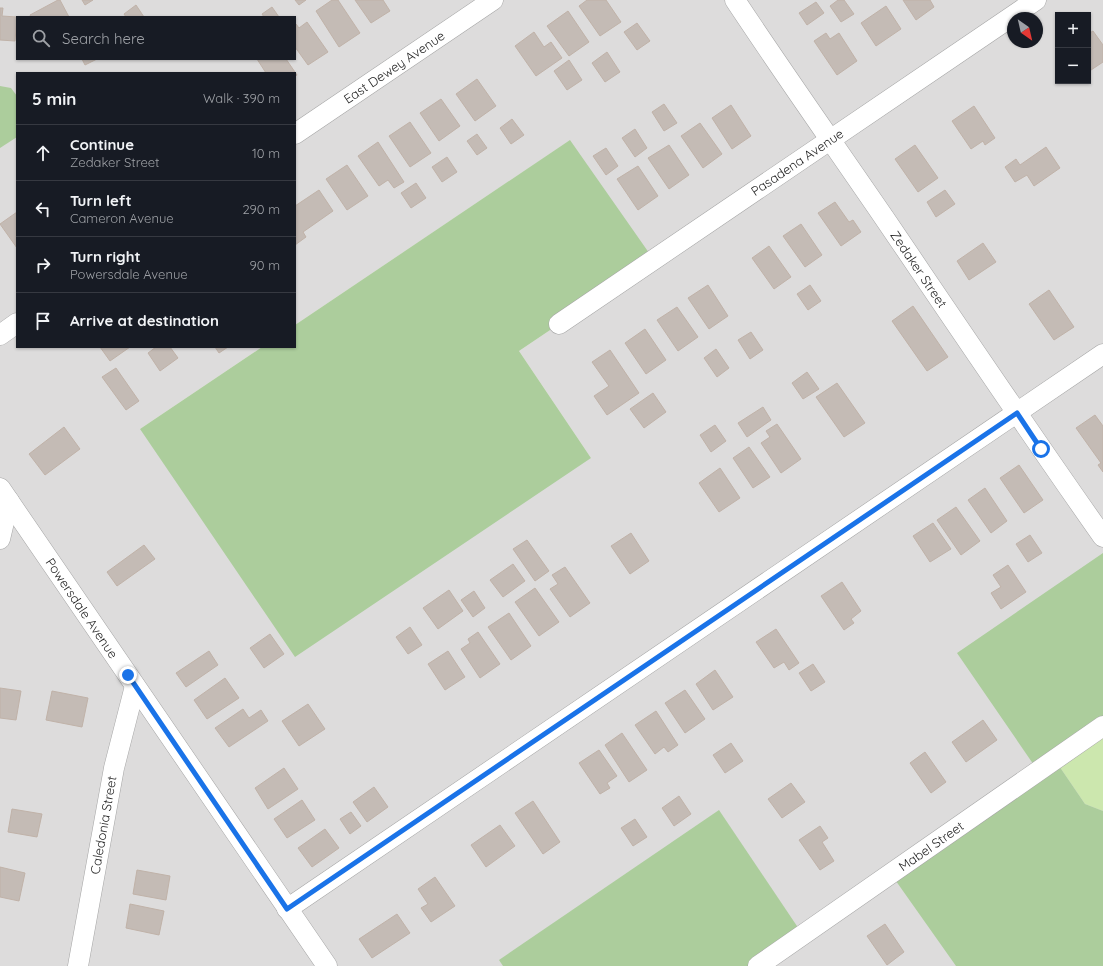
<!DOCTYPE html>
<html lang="en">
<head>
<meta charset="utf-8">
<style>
	body { margin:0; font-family:Quicksand,sans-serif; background:#20242c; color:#f1f3f6 }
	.controls { position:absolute; right:12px; top:12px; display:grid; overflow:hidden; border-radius:0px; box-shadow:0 1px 3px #0004 }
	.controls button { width:36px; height:36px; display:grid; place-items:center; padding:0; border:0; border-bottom:1px solid #363941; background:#171b24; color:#f1f3f6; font:20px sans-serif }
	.compass { position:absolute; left:1007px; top:12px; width:36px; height:36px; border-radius:50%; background:#171b24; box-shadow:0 1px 3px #0004; rotate:146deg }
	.stop { position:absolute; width:12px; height:12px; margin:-9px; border:3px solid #1a73e8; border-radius:50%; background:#fff }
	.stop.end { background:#1a73e8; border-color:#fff; box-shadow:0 1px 4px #0008 }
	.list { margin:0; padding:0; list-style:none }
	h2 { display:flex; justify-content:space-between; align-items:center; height:52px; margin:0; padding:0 16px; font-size:17px }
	h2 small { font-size:13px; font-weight:400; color:#9ea1a6 }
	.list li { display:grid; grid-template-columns:26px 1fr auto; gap:12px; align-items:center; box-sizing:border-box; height:56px; padding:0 16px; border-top:1px solid #363941 }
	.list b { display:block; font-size:15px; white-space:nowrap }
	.list p { margin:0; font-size:13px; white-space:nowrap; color:#9ea1a6 }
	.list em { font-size:13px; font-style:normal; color:#9ea1a6 }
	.icon { flex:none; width:22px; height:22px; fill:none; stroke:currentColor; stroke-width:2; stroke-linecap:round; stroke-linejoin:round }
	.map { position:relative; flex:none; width:1103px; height:966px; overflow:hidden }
	.search { position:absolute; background:#171b24; box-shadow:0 1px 3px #0004; left:16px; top:16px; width:280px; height:44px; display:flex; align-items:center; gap:10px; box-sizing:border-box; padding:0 14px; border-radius:0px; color:#9ea1a6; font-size:15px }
	.panel { position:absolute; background:#171b24; box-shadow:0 1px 3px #0004; left:16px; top:72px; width:280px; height:276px; border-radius:0px }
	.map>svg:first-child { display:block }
	.residential { fill:#dddcdc; fill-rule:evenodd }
	.grass { fill:#cce7ae }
	.forest { fill:#accd9c }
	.building { fill:#c4bbb5; stroke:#c0b2a8 }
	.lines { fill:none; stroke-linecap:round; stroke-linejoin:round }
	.minor-casing { stroke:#a6a6a6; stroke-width:21 }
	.minor { stroke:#fff; stroke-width:20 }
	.route { stroke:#1a73e8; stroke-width:5 }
	.labels { text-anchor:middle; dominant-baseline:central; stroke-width:3.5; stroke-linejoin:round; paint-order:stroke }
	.street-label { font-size:13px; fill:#1f1f1f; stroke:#fff }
</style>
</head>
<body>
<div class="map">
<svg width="1103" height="966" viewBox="0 0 1103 966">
	<rect width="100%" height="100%" fill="#efebe5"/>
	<!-- residential -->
	<path class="residential" d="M 0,0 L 1103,0 L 1103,894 L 997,966 L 0,966 ZM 1058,15 L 1088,15 L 1088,81 L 1058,81 ZM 17,17 L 295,17 L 295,59 L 17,59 ZM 1013,18 L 1037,18 L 1037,42 L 1013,42 ZM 17,73 L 295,73 L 295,325 L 569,141 L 559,324 L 519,351 L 591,458 L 140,429 L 262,347 L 17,347 Z"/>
	<!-- grass -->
	<polygon class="grass" points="1103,726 1103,811 1085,804 1055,760"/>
	<!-- forest -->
	<g class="forest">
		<polygon points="0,86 11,88 17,96 17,137 0,148"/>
		<polygon points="570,140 654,260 519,351 591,458 295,657 140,429 262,347 295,347 295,325"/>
		<polygon points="1103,553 1103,726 1055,760 1085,804 1103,811 1103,966 956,966 891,874 1038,771 957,653"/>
		<polygon points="719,810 803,935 758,966 503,966 499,960"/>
	</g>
	<!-- building -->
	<g class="building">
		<polygon points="58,0 60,0 69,17 31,17 30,15"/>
		<polygon points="82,0 93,0 85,5"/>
		<polygon points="295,0 306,0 299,5"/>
		<polygon points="332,0 338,0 360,33 339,47 316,11"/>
		<polygon points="355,0 383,0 390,11 371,23"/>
		<polygon points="587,0 606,0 621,22 600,36 579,6"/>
		<polygon points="838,0 844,0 854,14 841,22 830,6"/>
		<polygon points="903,0 930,0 934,7 916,20"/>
		<polygon points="816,2 824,13 807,25 799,13"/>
		<polygon points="136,5 144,17 126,17 124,14"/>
		<polygon points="886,6 901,29 876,46 861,23"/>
		<polygon points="272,7 279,17 264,17 262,14"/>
		<polygon points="0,8 3,8 2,16 17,17 15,41 0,40"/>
		<polygon points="568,11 589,42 569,56 547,26"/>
		<polygon points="307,22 328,52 308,65 295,47 295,24 296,24 299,28"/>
		<polygon points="637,23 650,41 637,50 624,32"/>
		<polygon points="1093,31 1103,45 1103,62 1088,72 1088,34"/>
		<polygon points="534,32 544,47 551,42 562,58 536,76 515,46"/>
		<polygon points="826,33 830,39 839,33 857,61 837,75 814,41"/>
		<polygon points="607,52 620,72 605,82 592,63"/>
		<polygon points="82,59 97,59 85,65"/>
		<polygon points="257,59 286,59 297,75 295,76 295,73 266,73"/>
		<polygon points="569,60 582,80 567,90 554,71"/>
		<polygon points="477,79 496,106 475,121 456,94"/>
		<polygon points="441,99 460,126 439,141 420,113"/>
		<polygon points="664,104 677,123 664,131 652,112"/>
		<polygon points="731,105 751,136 732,149 712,118"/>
		<polygon points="974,106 995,138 985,145 983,141 971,149 952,121"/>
		<polygon points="512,119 524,135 511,144 500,128"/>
		<polygon points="410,122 431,153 410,167 389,136"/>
		<polygon points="700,123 722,154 703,168 681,136"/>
		<polygon points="635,129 647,148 635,157 622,138"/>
		<polygon points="477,134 487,148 477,155 467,141"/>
		<polygon points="378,142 404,182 394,188 388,180 379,186 358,156"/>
		<polygon points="669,145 689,175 669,189 648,158"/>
		<polygon points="915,145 938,178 918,192 895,159"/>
		<polygon points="1046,147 1060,168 1034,186 1027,175 1015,182 1005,167 1016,159 1020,165"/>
		<polygon points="606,148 618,166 606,175 593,156"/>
		<polygon points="447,157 457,172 442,182 432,167"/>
		<polygon points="347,165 368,196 347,210 326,179"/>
		<polygon points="638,166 658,196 638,210 617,179"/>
		<polygon points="416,183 426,198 411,208 401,193"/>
		<polygon points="319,190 333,211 303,232 306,237 295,245 295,206"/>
		<polygon points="945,190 955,204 936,217 927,202"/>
		<polygon points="835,202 849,222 853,220 861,232 841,246 818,213"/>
		<polygon points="17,212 17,248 0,224"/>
		<polygon points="801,224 822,255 805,267 783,236"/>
		<polygon points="983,243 996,262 969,280 957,261"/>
		<polygon points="769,246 791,277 774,289 752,258"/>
		<polygon points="708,285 728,316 709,329 688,298"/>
		<polygon points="810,285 821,301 808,310 797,294"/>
		<polygon points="1049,290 1074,327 1054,340 1029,304"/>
		<polygon points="913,306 948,357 927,371 892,321"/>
		<polygon points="677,307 698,337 678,351 657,320"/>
		<polygon points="645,329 666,360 646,374 625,343"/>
		<polygon points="751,332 763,350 750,359 738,340"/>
		<polygon points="100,347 130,347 110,361"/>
		<polygon points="156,347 170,347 178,358 160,371 148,353"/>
		<polygon points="215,347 228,347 219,353"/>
		<polygon points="716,349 729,368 717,377 704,358"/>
		<polygon points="610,350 639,393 607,415 594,396 609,386 592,362"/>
		<polygon points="116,368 139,401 126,410 102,377"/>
		<polygon points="807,372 819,389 803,399 792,383"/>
		<polygon points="837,383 865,423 844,437 816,397"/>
		<polygon points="653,393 666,412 644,428 630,409"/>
		<polygon points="763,407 771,420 747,437 738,423"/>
		<polygon points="1095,415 1103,426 1103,472 1098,465 1101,463 1076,428"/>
		<polygon points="777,424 801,459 781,473 761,443 770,437 766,431"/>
		<polygon points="715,425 726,441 711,452 700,435"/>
		<polygon points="64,427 80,449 45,475 29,454"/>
		<polygon points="749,447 770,477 753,488 733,458"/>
		<polygon points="1019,465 1043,500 1024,513 1000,478"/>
		<polygon points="720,468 740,498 719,512 699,483"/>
		<polygon points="985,488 1007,521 991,533 968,500"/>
		<polygon points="956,507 980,541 961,555 937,520"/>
		<polygon points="933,523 951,549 930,562 913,536"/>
		<polygon points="631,533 649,561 630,574 611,546"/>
		<polygon points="1030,535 1042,553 1028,562 1016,544"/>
		<polygon points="527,540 549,571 535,581 513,549"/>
		<polygon points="144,545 155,559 117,586 107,572"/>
		<polygon points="513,564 525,581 503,597 490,580"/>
		<polygon points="1008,565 1026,592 1001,609 991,593 1001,587 993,575"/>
		<polygon points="565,567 590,603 570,617 550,589 558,584 552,575"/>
		<polygon points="842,582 861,611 851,619 854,623 844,630 821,596"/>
		<polygon points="535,588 559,622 539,636 515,602"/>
		<polygon points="449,590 463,611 438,629 423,608"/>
		<polygon points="474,591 485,608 473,617 461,600"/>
		<polygon points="509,613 531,646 511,660 488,627"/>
		<polygon points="410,627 422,645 408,654 396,637"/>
		<polygon points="776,629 799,663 789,670 784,662 774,668 756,642"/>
		<polygon points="478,632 500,664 480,678 461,649 470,643 468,639"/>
		<polygon points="270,634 284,654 264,668 250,648"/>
		<polygon points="209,651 218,665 186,687 176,673"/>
		<polygon points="448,651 465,677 445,690 428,664"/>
		<polygon points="813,664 825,682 811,691 799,673"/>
		<polygon points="715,670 733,697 713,710 696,684"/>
		<polygon points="225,678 239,698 207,719 194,700"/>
		<polygon points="0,688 21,691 16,720 0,718"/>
		<polygon points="685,690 705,719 685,733 665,703"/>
		<polygon points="52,691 88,698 82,727 46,720"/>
		<polygon points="308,704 325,729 299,746 282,721"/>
		<polygon points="243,709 249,718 261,710 268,721 229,747 215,728"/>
		<polygon points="656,711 678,745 668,752 664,747 655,754 635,725"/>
		<polygon points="983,720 997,740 966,762 952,742"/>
		<polygon points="622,733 647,770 629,782 605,745"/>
		<polygon points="731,743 743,761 725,773 713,755"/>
		<polygon points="599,750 617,776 607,783 610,788 600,794 579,763"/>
		<polygon points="925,752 946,782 931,793 910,763"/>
		<polygon points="284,768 298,789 268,809 255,788"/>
		<polygon points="791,783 805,802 782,818 768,799"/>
		<polygon points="374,787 388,807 367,822 353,802"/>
		<polygon points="679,796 691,814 674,826 662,808"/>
		<polygon points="302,800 315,820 287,838 274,819"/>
		<polygon points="533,801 560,842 543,854 515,813"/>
		<polygon points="12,809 42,814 37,837 8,832"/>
		<polygon points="351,812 361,826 350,834 340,819"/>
		<polygon points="635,819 647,837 633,846 621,828"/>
		<polygon points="500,825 515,846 486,867 471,845"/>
		<polygon points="820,826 828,838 822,842 834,861 820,870 799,840"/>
		<polygon points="325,829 339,848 312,867 298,848"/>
		<polygon points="0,867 25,873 19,901 0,897"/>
		<polygon points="137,870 170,876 166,900 133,894"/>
		<polygon points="435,877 455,906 431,922 421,908 428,904 418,889"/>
		<polygon points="130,904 164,911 159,935 126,928"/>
		<polygon points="397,914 410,933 372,958 359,939"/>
		<polygon points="885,924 904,952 887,965 867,936"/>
	</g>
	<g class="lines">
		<!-- minor casing -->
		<g class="minor-casing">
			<g id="minor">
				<path d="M 735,0 C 784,74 835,146 885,219 C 957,325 1029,432 1103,537"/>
				<polyline points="295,134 493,0"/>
				<polyline points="559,324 1036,0"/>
				<polyline points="0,335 17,323"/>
				<polyline points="0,488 327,966"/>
				<polyline points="0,539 9,501"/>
				<polyline points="287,909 1103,354"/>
				<polyline points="78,966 114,768 135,686"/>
				<polyline points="758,966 1103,726"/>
			</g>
		</g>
		<!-- minor -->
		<use href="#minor" class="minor"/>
	</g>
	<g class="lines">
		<!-- route -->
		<polyline class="route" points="128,675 287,909 1017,413 1041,449"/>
	</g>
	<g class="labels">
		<!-- street labels -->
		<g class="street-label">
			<text transform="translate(394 67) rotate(-34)">East Dewey Avenue</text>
			<text transform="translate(797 162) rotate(-34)">Pasadena Avenue</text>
			<text transform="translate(919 269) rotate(56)">Zedaker Street</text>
			<text transform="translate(82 608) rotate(56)">Powersdale Avenue</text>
			<text transform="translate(103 825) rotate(-80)">Caledonia Street</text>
			<text transform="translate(931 846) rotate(-35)">Mabel Street</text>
		</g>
	</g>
</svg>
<div class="controls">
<button>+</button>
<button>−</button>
</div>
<svg class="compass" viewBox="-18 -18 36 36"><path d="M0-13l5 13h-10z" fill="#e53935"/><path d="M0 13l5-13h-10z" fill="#9ea1a6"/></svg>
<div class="stop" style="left:1041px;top:449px"></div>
<div class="stop end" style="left:128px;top:675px"></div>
<div class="search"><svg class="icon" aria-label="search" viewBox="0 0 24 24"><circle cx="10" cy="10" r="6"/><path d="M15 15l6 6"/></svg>Search here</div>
<section class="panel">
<h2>5 min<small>Walk · 390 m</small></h2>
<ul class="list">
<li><svg class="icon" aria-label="ahead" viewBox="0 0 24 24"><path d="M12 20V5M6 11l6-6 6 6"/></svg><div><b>Continue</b><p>Zedaker Street</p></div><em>10 m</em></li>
<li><svg class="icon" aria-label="left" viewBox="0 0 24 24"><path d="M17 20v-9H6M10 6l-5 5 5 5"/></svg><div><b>Turn left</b><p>Cameron Avenue</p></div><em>290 m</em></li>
<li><svg class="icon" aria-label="right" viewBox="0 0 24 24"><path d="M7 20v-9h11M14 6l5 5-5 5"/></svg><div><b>Turn right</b><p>Powersdale Avenue</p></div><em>90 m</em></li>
<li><svg class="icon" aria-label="arrive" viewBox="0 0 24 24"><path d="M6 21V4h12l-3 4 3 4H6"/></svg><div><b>Arrive at destination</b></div></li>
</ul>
</section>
</div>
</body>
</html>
